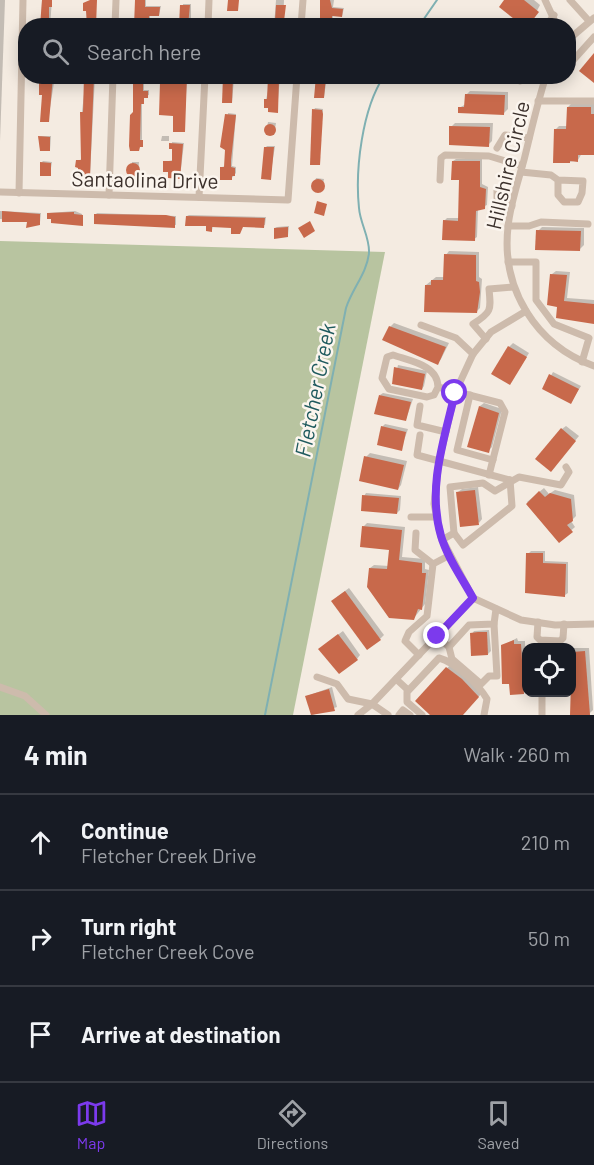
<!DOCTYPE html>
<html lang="en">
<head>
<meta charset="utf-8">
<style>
	body { margin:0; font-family:Barlow,sans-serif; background:#20242c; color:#f1f3f6 }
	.controls { position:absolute; right:18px; bottom:18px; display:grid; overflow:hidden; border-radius:12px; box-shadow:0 3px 15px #0003 }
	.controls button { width:54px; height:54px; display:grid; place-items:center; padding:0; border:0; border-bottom:2px solid #363941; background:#171b24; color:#f1f3f6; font:30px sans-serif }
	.stop { position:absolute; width:18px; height:18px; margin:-14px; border:4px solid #7c3aed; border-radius:50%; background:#fff }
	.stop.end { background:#7c3aed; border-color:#fff; box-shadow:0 2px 6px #0008 }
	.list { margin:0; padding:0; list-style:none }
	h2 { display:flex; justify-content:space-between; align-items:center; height:78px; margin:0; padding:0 24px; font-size:26px }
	h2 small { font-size:20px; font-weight:400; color:#9ea1a6 }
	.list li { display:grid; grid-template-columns:39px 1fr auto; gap:18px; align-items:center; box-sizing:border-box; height:96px; padding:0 24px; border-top:2px solid #363941 }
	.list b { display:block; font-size:22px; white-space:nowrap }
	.list p { margin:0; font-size:20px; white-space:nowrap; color:#9ea1a6 }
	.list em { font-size:20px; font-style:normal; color:#9ea1a6 }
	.icon { flex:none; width:33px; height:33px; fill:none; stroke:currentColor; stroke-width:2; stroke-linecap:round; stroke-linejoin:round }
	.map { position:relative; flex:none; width:594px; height:715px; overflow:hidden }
	.search { position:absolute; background:#171b24; box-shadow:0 3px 15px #0003; left:18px; right:18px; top:18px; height:66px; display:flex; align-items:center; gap:15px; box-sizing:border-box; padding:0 21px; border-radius:24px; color:#9ea1a6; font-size:22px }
	.sheet { height:366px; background:#171b24 }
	nav { display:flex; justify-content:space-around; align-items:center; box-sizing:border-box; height:84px; border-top:2px solid #363941; background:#171b24; font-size:16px; color:#9ea1a6 }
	nav a { display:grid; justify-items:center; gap:3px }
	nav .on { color:#7c3aed }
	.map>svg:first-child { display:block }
	.green { fill:#b8c4a0 }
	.shadow { fill:#0003 }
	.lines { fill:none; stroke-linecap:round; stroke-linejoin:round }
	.stream { stroke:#7fb0b2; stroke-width:2 }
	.building { fill:#c8694b }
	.minor { stroke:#cdbbac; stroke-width:7 }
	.route { stroke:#7c3aed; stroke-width:8 }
	.labels { text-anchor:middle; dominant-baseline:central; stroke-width:5; stroke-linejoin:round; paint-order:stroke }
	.street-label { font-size:21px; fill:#3b302b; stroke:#fbf5ee }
	.water-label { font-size:22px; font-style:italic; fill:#1f5a5e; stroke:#fbf5ee }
</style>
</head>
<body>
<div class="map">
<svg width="594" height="715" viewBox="0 0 594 715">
	<rect width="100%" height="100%" fill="#f4ebe1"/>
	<!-- green -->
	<polygon class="green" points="0,241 385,252 293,715 0,715"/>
	<!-- shadow -->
	<g class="shadow">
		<polygon points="0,0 5,0 0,141"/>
		<polygon points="42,0 52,0 50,26 41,26"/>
		<polygon points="137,0 146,0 146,6 161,6 159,15 150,15 150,26 135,26"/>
		<polygon points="276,0 284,0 283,26 274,26"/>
		<polygon points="322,0 334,0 333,7 344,8 342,16 333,15 332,26"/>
		<polygon points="506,0 534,0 540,5 531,22"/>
		<polygon points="183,4 191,4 191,26 181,26"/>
		<polygon points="229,22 236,23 236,26 227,26"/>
		<polygon points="42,76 55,76 48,121 43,94"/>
		<polygon points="86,76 95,76 90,175 77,161 82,159 82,112"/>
		<polygon points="134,76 144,76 144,90 149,90 149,95 145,96 142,102 142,139 138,149 132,149"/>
		<polygon points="174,76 187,76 184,131 162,83 174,83"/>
		<polygon points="225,76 238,76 234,79 232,102"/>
		<polygon points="271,76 280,76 277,111 266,100"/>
		<polygon points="318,76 327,76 324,97"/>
		<polygon points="470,91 508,92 508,109 504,113 459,108 466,104 466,95"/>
		<polygon points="572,103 594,103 594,154 582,153 578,160 569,162 555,130 559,126 568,126 568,107"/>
		<polygon points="315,108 323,109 319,164 314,110"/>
		<polygon points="228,113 236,114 232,166 236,167 236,173 231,179 222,167 226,166"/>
		<polygon points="268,122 276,123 274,135 266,134"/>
		<polygon points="455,123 493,123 492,141 488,145 451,127"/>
		<polygon points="41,136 51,136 50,150 39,137"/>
		<polygon points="162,136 169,136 169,141 161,141"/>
		<polygon points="172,142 184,143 180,177 165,162 173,160"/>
		<polygon points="267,146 275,146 270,178 266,147"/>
		<polygon points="456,159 482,159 482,184 488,187 487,205 478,209 477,237 474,239 444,221 447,218 459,218 461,178 453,161"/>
		<polygon points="43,161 52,162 50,174 41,163"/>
		<polygon points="132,162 139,162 138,176 130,176"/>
		<polygon points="316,178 324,179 322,190 314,190"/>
		<polygon points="0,211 41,213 40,222 0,219"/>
		<polygon points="75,211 82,214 82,224 49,213"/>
		<polygon points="97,213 176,216 176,225 95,215"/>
		<polygon points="189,215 266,217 265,225 243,225 240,233 233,226 213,226 212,230 207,225 187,216"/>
		<polygon points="289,226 288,235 275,228 277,227"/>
		<polygon points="542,227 584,228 584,245 580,249 538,231"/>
		<polygon points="449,251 479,252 479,277 482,279 480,308 476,312 426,285 436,277 445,277 446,255"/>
		<polygon points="556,271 570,272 567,298 594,300 594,322 558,306 552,274"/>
		<polygon points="394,323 449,343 441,359 437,363 390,327"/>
		<polygon points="513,343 529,353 513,379 509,347"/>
		<polygon points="398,365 427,371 424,386 422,389 394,383"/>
		<polygon points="553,372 581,386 571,402 544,388"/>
		<polygon points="383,393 413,399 406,419 380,395"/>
		<polygon points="484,403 502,409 492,447 488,451 480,406"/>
		<polygon points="385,424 408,429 401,449 382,427"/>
		<polygon points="566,426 579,436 554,466 562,429"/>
		<polygon points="370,453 407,461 401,485 398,489 366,457"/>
		<polygon points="478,487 482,519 479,523 458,492 462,489"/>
		<polygon points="544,488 549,494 555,490 574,495 576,516 571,521 575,527 559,541 527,502"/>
		<polygon points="366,493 401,496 400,510 397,513 364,496"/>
		<polygon points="367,523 405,527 402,557 425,559 425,569 429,570 425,604 414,618 370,568 374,565 389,566 390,549 363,527"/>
		<polygon points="531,551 545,551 545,561 568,562 568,593 565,595 528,554"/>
		<polygon points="349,588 384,635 380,639 337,597"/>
		<polygon points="489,630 491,651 488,654 472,634 474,631"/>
		<polygon points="343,631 360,655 357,659 324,645"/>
		<polygon points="517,638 518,641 525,641 526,690 524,693 502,646"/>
		<polygon points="572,648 589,648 593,710 589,714 571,715"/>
		<polygon points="451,664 482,693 462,715 417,701"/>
		<polygon points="332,687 337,707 312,715 307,696"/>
	</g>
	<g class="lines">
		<!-- stream -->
		<g class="stream">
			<polyline points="419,26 437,0"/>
			<path d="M 265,715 L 346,308 C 352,289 367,273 369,253 C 370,238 360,223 359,208 C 355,170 362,109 384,76"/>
		</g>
	</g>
	<!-- building -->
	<g class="building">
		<polygon points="42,0 52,0 52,7 49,7 49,26 40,26"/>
		<polygon points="90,0 97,0 96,26 87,26 86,11 83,11 83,3"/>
		<polygon points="135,0 145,0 145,7 160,7 159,16 149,16 149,26 134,26"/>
		<polygon points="228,0 239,0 238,11 227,11"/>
		<polygon points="320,0 330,0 332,8 343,9 342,17 332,16 332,26 320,26"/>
		<polygon points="504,0 524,0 539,12 528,26 523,26 499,7"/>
		<polygon points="180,5 190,5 188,26 179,26"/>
		<polygon points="276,5 286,5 284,21 275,21"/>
		<polygon points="594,53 594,83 579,71"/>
		<polygon points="39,76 53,76 49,122 40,122 42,95 39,95"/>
		<polygon points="84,76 94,76 90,177 78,177 78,168 75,167 76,160 81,160 80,112 83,112"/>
		<polygon points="133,76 143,76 143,91 148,91 148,98 144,98 144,104 141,104 140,140 143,140 143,147 140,147 139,151 130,151 129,146 130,115 133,112"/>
		<polygon points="173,76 187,76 185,132 173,132 173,116 159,115 160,82 172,83"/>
		<polygon points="223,76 233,76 232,103 222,103"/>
		<polygon points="316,76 326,76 324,98 314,98"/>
		<polygon points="268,77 279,78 278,113 268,112 268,108 264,108 264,99 267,99"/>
		<polygon points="465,94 505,95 504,115 458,113 458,107 464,107"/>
		<polygon points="567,107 591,107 591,114 594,114 594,155 578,155 578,162 570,161 570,163 553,163 554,129 566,129"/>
		<polygon points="312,109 322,110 323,114 320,165 310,165"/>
		<polygon points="225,114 236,115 231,160 231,167 235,168 235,176 232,176 232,180 220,180 220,167 224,167 225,150 220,147"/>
		<circle cx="270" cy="130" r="6"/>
		<polygon points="449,126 490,127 489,147 449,145"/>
		<polygon points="38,136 50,137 50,151 40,151"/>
		<polygon points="169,143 183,144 180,179 168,178 168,172 163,172 163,161 172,161 172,149 169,149"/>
		<polygon points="264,147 274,147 271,180 261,179"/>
		<polygon points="452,161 480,161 480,187 486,189 485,209 476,211 475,241 442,240 443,220 458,221 459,180 451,180"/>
		<polygon points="40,162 51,163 51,176 40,176"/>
		<circle cx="133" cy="170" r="7"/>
		<circle cx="318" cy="186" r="7"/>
		<polygon points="317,201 327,204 324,216 314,213"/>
		<polygon points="2,211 40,214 40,225 26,228 27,222 2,222"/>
		<polygon points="74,212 74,214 83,215 83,226 51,223 51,219 47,219 47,213"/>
		<polygon points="94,214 166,215 175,217 175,228 94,224"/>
		<polygon points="186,216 265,218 264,228 243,227 240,234 231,234 231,228 212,227 212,232 206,231 206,226 185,226"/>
		<polygon points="310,221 315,231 304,238 298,228"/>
		<polygon points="288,227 288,237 274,239 274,228"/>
		<polygon points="536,230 581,231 580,251 535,250"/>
		<polygon points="444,254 476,255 476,281 479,282 480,292 477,313 424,312 425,285 431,285 431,280 443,280"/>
		<polygon points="550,274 567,275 564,301 594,304 594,324 556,318 557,307 547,305"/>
		<polygon points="389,326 446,347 438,365 382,340"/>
		<polygon points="508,346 527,357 510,385 491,374"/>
		<polygon points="394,367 425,374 422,390 392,384"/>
		<polygon points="549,374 579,389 571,404 542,389"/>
		<polygon points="379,395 411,402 406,421 374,414"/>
		<polygon points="479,406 499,413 489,453 467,447"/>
		<polygon points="381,426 406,432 402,451 377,445"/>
		<polygon points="561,428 576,441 551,472 535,459"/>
		<polygon points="364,456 404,465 398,490 359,481"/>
		<polygon points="475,490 479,525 460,527 456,492"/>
		<polygon points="539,491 545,497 550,493 571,499 573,521 567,525 573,532 559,543 526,504"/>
		<polygon points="362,495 399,498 397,514 361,511"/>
		<polygon points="362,526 402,530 399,560 422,563 422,573 426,573 422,610 418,609 414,620 389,618 367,587 369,568 387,569 389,550 360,547"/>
		<polygon points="526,553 543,553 543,563 566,564 565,597 525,593"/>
		<polygon points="345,591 381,640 367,650 331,601"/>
		<polygon points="478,632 487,632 488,655 471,656 470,633"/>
		<polygon points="338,634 358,660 339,674 318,649"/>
		<polygon points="514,640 514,644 521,644 524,694 510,695 509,684 502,684 501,645"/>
		<polygon points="585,651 590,715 570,715 572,652"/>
		<polygon points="446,667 462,679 479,697 463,715 430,715 415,701"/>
		<polygon points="329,689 335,711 311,715 305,696"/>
	</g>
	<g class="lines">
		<!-- minor -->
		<g class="minor">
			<polyline points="545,0 557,26"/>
			<polyline points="570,0 589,21"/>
			<polyline points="115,26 116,0"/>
			<polyline points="208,26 209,0"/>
			<polyline points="301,26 303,0"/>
			<polyline points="484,26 493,23 497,26"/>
			<polyline points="546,26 554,15"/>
			<polyline points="568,40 594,18"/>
			<polyline points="568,66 594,37"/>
			<path d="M 546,76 C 537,104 531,132 524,160 C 518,182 510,205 508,227 C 501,289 536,345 594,366"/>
			<polyline points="520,81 522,76"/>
			<polyline points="538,101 594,101"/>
			<polyline points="497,148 505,135 529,138"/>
			<polyline points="521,172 551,175 558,180 558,195 564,202 578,202 582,193 583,181 558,180"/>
			<polyline points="440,180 441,158 445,155 489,156 522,166"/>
			<polyline points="497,189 497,203 512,206"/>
			<polyline points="0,192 288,200 297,76"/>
			<polyline points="19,193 23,0"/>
			<polyline points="109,195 113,76"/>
			<polyline points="199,197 205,76"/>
			<polyline points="508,226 529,226 541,222 588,224"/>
			<polyline points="508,262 536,262 536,300 554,324 589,338 582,362"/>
			<polyline points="526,311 491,332 473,354 455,393 439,461 434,504 441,537 473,598 521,620 555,625 594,624"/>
			<polyline points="421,325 456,338 473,354"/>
			<path d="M 486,339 L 473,324 C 492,312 491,310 489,289 L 513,287"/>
			<path d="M 438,387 L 434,395 L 427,397 L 389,389 L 382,378 L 387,357 L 393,355 C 410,361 438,365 438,387 L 500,403 L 505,412 L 489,475"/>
			<polyline points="470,395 457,450 493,460"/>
			<polyline points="420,406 417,425 446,432"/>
			<polyline points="420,435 417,455 510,480"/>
			<polyline points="411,517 437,517"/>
			<polyline points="416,533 415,550 433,564"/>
			<polyline points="454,533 463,545 512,506 510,480"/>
			<polyline points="442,540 454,533 450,487 483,483 495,491 519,477 561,485 569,472 566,467"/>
			<polyline points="538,622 537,637 540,640 560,641 563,638 564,624"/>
			<polyline points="437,636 449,647 469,625 494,624 496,609"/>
			<polyline points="449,647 452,659 481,684 489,676 497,676 494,624"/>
			<polyline points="419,655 405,641 409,632 427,616 433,564 450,555"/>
			<polyline points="317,677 337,684 348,699 372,704 388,715"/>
			<polyline points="396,679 408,690"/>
			<polyline points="0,687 25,696 46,715"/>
			<polyline points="542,692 542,715"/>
			<polyline points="358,715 372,704 473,598"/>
			<polyline points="399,715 403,710 410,715"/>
			<path d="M 422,715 L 407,702 L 407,692 L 439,658 C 455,662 479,685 487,699 L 484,715"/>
		</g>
	</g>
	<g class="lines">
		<!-- route -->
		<path class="route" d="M 437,636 L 473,598 C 462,578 447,557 441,536 C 427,488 444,440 455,393"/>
	</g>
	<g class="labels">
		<!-- street labels -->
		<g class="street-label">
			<text transform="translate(507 165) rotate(-77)">Hillshire Circle</text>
			<text transform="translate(145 179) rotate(1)">Santaolina Drive</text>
		</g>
		<!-- water labels -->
		<g class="water-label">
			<text transform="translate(314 390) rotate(-79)">Fletcher Creek</text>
		</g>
	</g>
</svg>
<div class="controls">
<button><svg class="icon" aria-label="locate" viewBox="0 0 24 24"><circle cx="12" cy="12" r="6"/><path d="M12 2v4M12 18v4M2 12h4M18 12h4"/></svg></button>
</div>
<div class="stop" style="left:455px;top:393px"></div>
<div class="stop end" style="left:437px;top:636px"></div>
<div class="search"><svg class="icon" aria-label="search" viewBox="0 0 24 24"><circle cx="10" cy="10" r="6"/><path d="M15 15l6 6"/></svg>Search here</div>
</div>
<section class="sheet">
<h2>4 min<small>Walk · 260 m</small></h2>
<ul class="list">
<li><svg class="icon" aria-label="ahead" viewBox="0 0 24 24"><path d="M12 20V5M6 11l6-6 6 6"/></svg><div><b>Continue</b><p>Fletcher Creek Drive</p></div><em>210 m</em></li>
<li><svg class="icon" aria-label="right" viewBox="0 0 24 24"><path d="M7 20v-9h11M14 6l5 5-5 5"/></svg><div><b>Turn right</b><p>Fletcher Creek Cove</p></div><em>50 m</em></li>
<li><svg class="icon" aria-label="arrive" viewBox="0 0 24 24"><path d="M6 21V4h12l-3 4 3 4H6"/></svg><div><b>Arrive at destination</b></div></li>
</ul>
</section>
<nav>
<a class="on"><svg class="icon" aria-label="map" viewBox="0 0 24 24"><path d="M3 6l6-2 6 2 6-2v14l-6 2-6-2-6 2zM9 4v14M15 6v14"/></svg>Map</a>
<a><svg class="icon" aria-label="directions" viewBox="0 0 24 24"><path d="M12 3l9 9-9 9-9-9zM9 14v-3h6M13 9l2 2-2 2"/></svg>Directions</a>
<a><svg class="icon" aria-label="saved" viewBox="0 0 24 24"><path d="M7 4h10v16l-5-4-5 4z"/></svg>Saved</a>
</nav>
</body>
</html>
